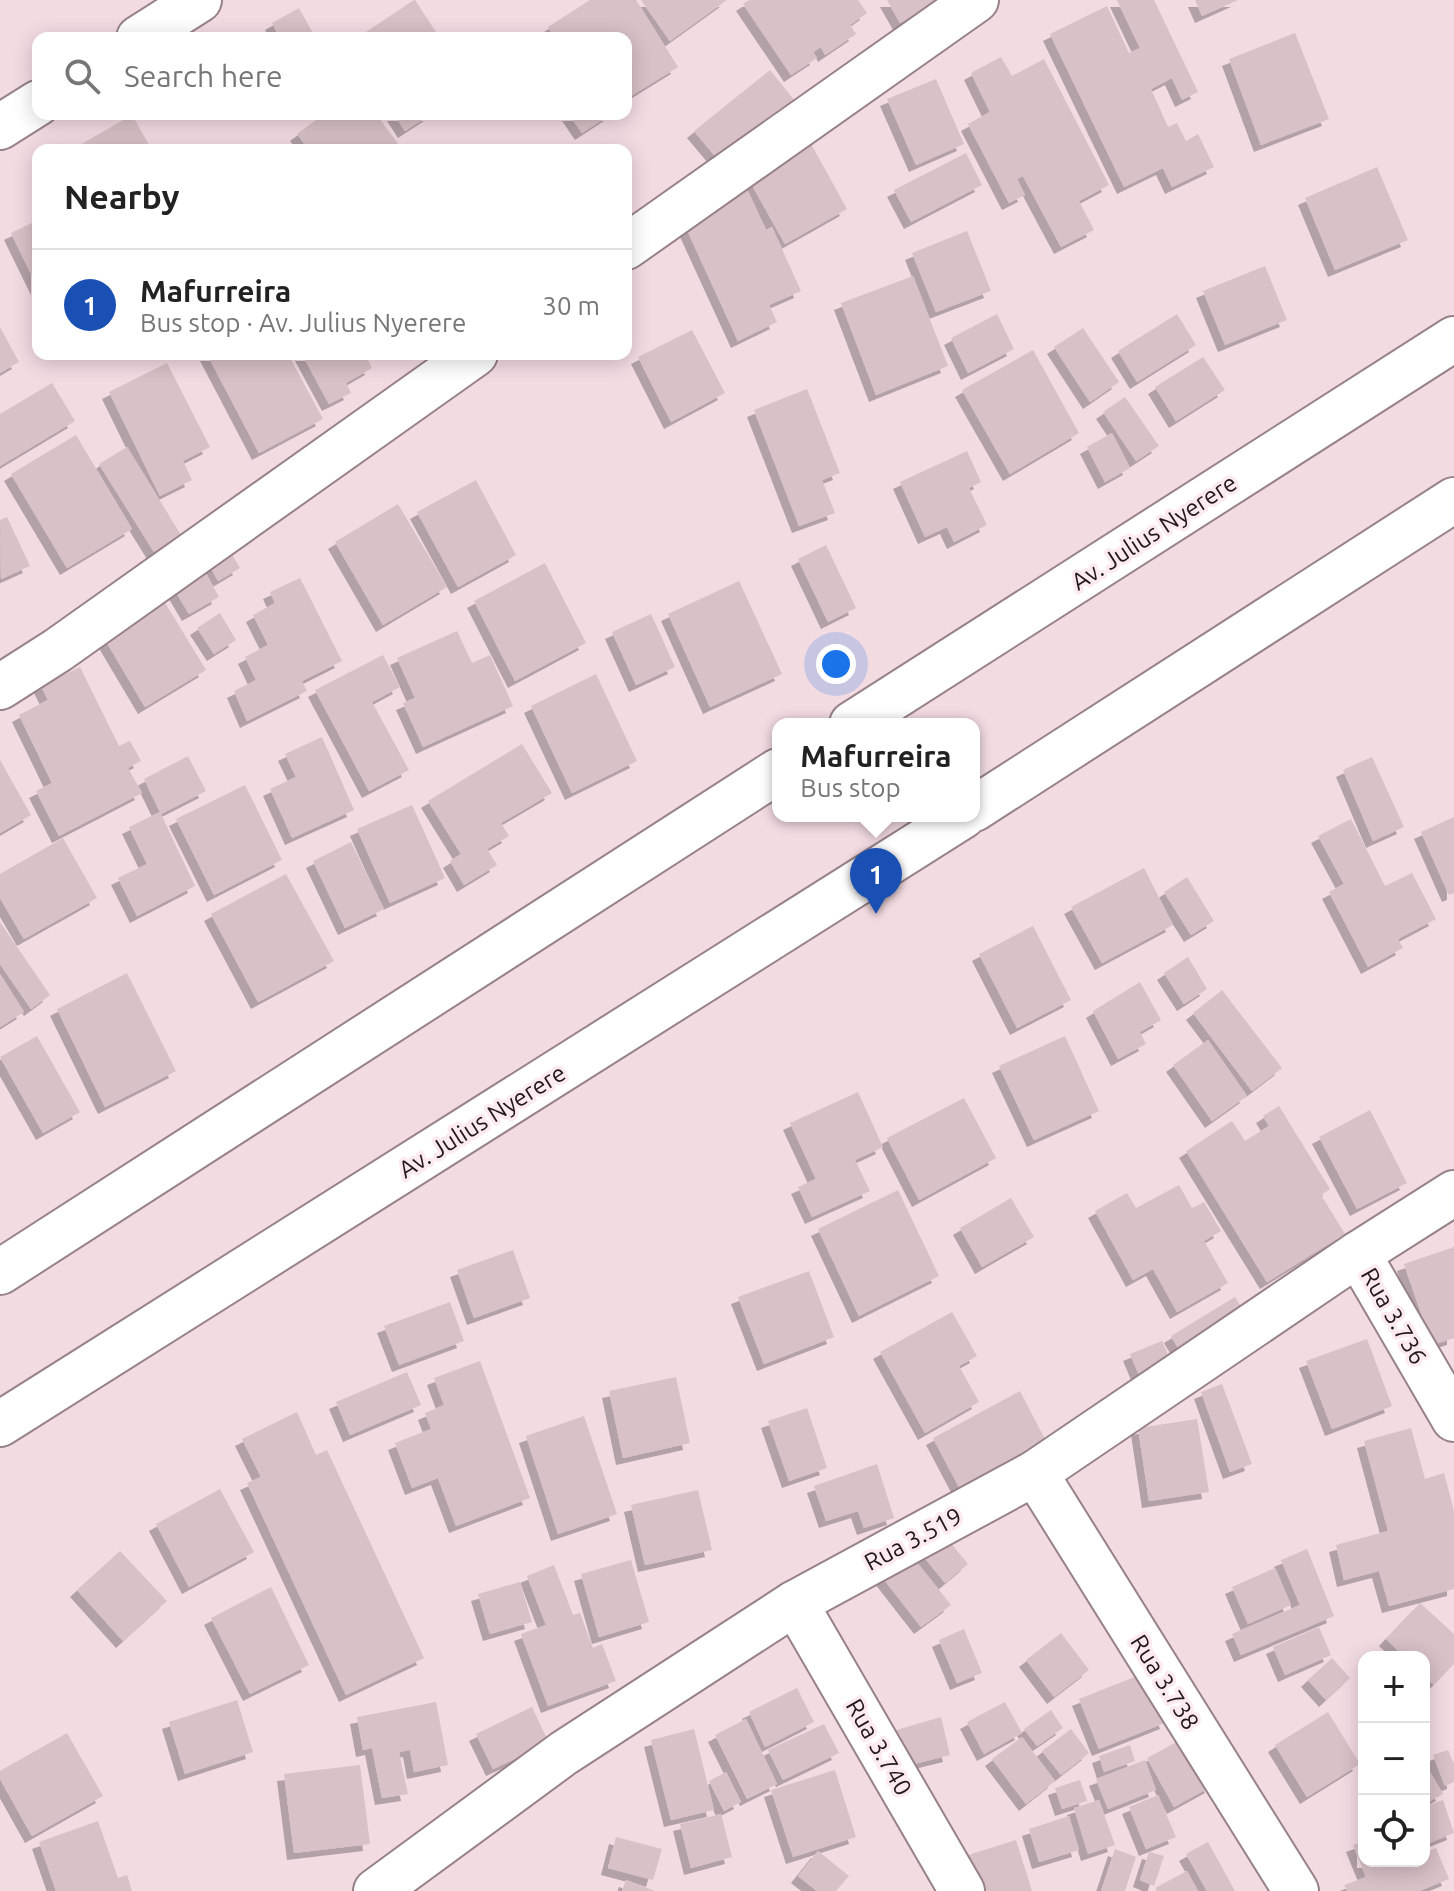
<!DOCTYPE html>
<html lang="en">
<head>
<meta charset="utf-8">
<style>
	body { margin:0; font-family:Ubuntu,sans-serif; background:#f2f2f2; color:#222 }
	.controls { position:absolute; right:24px; bottom:24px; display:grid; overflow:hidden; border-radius:16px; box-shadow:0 4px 20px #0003 }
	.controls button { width:72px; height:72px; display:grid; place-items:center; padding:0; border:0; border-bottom:2px solid #e0e0e0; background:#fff; color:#222; font:40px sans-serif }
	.you { position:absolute; left:836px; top:664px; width:28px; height:28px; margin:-20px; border:6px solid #fff; border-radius:50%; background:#1a73e8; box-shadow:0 0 0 12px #1a73e833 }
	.badge { display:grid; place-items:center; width:52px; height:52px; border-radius:50%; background:#1b6770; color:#fff; font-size:26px; font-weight:700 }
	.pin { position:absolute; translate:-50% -66px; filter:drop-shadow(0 2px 4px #0008) }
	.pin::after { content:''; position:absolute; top:42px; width:28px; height:24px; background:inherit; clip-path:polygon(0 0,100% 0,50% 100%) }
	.popup { position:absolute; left:772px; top:718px; width:208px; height:104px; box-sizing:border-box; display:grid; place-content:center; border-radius:16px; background:#fff; filter:drop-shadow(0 2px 6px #0005); font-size:26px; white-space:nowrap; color:#767676 }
	.popup b { font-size:30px; color:#222 }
	.popup::after { content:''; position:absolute; left:50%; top:100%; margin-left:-16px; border:16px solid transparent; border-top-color:#fff }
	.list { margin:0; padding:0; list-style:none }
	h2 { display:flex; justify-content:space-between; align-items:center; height:104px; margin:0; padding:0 32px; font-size:34px }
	h2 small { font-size:26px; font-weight:400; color:#767676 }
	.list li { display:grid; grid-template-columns:52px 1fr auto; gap:24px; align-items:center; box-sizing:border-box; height:112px; padding:0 32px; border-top:2px solid #e0e0e0 }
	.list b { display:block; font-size:30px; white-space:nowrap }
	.list p { margin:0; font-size:26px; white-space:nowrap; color:#767676 }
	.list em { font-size:26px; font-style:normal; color:#767676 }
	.icon { flex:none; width:44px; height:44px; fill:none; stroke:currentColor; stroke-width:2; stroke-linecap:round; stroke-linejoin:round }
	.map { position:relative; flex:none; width:1454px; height:1891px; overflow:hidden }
	.search { position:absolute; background:#fff; box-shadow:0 4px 20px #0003; left:32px; top:32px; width:600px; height:88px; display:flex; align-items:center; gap:20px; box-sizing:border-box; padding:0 28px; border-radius:16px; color:#767676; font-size:30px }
	.panel { position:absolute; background:#fff; box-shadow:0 4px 20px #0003; left:32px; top:144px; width:600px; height:216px; border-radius:16px }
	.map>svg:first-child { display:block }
	.building { fill:#d8c1c7; filter:url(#shadow) }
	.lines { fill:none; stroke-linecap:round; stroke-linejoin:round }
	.minor-casing { stroke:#978288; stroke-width:48 }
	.secondary-casing { stroke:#978288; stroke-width:48 }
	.minor { stroke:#fff; stroke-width:44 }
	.secondary { stroke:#fff; stroke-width:44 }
	.labels { text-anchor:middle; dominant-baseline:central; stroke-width:7; stroke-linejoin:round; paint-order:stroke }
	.street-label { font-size:24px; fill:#20181b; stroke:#fdeaf0 }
</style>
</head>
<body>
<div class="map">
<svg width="1454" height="1891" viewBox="0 0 1454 1891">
	<defs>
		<filter id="shadow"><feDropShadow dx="-7" dy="7" stdDeviation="0" flood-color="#0004"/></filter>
	</defs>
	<rect width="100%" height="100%" fill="#f3dbe2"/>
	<!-- building -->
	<g class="building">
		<polygon points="415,0 440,38 357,38 414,0"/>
		<polygon points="590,0 636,0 678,67 626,99 626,38 555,38 548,27"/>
		<polygon points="641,0 727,0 670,41"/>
		<polygon points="749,0 858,0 867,13 850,25 856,34 825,55 821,47 813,52 817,58 791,75 743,4"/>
		<polygon points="887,0 942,0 900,23"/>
		<polygon points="1117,0 1154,0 1198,92 1182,100 1172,78 1151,89 1168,127 1177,123 1186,141 1198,134 1214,167 1172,187 1163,168 1124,187 1050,34 1107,6 1129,53 1140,48"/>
		<polygon points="1195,0 1238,0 1202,16"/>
		<polygon points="299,8 313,33 305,38 280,38 272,23"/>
		<polygon points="1295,33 1329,119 1261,145 1229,59"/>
		<polygon points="1001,57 1012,76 1044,59 1109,185 1079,201 1094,230 1061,247 1023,176 1017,179 1025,195 1009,203 968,124 990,112 971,73"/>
		<polygon points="770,70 795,101 720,162 694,131"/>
		<polygon points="936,79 964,144 916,165 887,99"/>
		<polygon points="324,114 376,114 399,145 392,150 309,150 297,134"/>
		<polygon points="394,114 431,114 405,131"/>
		<polygon points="569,114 611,114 582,133"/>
		<polygon points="132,115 152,150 71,150"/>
		<polygon points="810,142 847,209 785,244 748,178"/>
		<polygon points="966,153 982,185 911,222 894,190"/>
		<polygon points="1377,167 1408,240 1335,270 1305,198"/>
		<polygon points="747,189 766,230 772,227 801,291 769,305 777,322 738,341 682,219"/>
		<polygon points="38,220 38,288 11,233"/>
		<polygon points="967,231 991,291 936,312 912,253"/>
		<polygon points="1265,266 1287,320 1225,345 1203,291"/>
		<polygon points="913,276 948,366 876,395 841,303"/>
		<polygon points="997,314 1014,349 968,373 951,338"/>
		<polygon points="1177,314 1196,345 1137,382 1118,351"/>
		<polygon points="0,327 19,362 0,373"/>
		<polygon points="1083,328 1119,382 1090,402 1054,347"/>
		<polygon points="692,330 725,393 671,422 638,357"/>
		<polygon points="1033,350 1079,433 1010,474 962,390"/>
		<polygon points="207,354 288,354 323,419 259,453"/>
		<polygon points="302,354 365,354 372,368 346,383 351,393 329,404"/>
		<polygon points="1203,357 1225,390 1176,421 1155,387"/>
		<polygon points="167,363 210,447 183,461 192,480 160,496 109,392"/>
		<polygon points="52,383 75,421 0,466 0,414"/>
		<polygon points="807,389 840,473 822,480 835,513 799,526 754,410"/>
		<polygon points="1125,397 1159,446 1136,461 1103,412"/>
		<polygon points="1112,433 1130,468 1105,482 1087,447"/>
		<polygon points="76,435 132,529 67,568 11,474"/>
		<polygon points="127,447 181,535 154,552 99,464"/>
		<polygon points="967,451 981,482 969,488 987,525 954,542 947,527 925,537 900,482"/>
		<polygon points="476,480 516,555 458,587 417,512"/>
		<polygon points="398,504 447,587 383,625 335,542"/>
		<polygon points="7,517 30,566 1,579 0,520"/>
		<polygon points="226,544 240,568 218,581 205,557"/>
		<polygon points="826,545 856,608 828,622 798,559"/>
		<polygon points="545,563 586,643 515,681 474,601"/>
		<polygon points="201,564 219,597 189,614 170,582"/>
		<polygon points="300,578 342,661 302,681 307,691 247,721 234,691 256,680 245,657 268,645 253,615 275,603 270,592"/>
		<polygon points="739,581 782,674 710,707 668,614"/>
		<polygon points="164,601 206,670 145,707 104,638"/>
		<polygon points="220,613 236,640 214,654 197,628"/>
		<polygon points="651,614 675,667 636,685 612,632"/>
		<polygon points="457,631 472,663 490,655 513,706 423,747 403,703 415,698 397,658"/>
		<polygon points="383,655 400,687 372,702 409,770 369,791 315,690"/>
		<polygon points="80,667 119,746 130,741 141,761 128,768 142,793 59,836 36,791 52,783 19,715 48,700 41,686"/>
		<polygon points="596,674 637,761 572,793 531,706"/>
		<polygon points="322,737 354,810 292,838 270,789 296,777 285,754"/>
		<polygon points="522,744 552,793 501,823 509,836 487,849 497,865 464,885 450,861 461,854 428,801"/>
		<polygon points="188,756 206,791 161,814 144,779"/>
		<polygon points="1372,757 1404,827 1373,841 1343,770"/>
		<polygon points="0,760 31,815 0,833"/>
		<polygon points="245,785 282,860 214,895 176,819"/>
		<polygon points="412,805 445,878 390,903 357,829"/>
		<polygon points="160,812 195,886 137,916 118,878 147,864 129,827"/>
		<polygon points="1454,817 1454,893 1449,895 1421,832"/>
		<polygon points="1351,819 1385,886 1412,873 1436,919 1398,939 1403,948 1368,967 1329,892 1344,884 1318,836"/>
		<polygon points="63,838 97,898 24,939 0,898 0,874"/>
		<polygon points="351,842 384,909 345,928 313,861"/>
		<polygon points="1144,868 1173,925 1102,963 1071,907"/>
		<polygon points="286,874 334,961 258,1002 211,914"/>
		<polygon points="1187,877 1214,921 1191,935 1164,892"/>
		<polygon points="0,922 50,995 31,1009 0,964"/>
		<polygon points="1033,926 1071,1000 1017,1028 979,954"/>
		<polygon points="1188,957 1207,989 1184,1004 1164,973"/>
		<polygon points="127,973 176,1071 105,1107 57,1009"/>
		<polygon points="0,974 24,1012 0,1027"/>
		<polygon points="1140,982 1161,1020 1140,1032 1146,1044 1118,1059 1093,1011"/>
		<polygon points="1222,990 1282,1068 1252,1091 1193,1013"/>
		<polygon points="37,1036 80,1112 43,1133 0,1057"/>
		<polygon points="1065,1036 1099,1111 1034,1140 999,1066"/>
		<polygon points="1208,1040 1247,1096 1212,1121 1173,1065"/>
		<polygon points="858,1092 883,1147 855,1160 870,1191 812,1217 798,1187 816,1179 790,1123"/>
		<polygon points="964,1098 996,1158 919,1200 887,1138"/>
		<polygon points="1279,1106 1330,1189 1321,1195 1345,1234 1267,1282 1186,1151 1232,1121 1245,1141 1269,1126 1263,1116"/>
		<polygon points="1370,1110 1407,1183 1357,1209 1319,1137"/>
		<polygon points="1179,1185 1192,1208 1204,1202 1221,1231 1204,1241 1228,1283 1177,1312 1153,1269 1133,1280 1095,1211 1127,1193 1136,1208"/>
		<polygon points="898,1190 939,1276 859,1316 818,1229"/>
		<polygon points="1011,1198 1034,1237 982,1267 960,1228"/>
		<polygon points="1454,1247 1454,1338 1432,1345 1404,1264"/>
		<polygon points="513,1250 530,1298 474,1318 457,1270"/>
		<polygon points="809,1271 834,1337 764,1364 738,1297"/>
		<polygon points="1235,1297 1252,1324 1187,1363 1171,1336"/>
		<polygon points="450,1302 464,1341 399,1365 384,1326"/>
		<polygon points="952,1312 977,1356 959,1366 979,1402 925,1433 880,1352"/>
		<polygon points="1367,1339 1392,1406 1332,1429 1306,1361"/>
		<polygon points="1162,1341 1177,1375 1144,1387 1130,1354"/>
		<polygon points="480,1361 530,1498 456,1526 438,1478 412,1488 395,1443 431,1429 425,1413 444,1405 434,1378"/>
		<polygon points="407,1372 421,1405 350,1435 336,1402"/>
		<polygon points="676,1377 690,1443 623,1458 609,1391"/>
		<polygon points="1222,1384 1252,1464 1230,1472 1201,1392"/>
		<polygon points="1020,1391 1048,1445 961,1491 933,1438"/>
		<polygon points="807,1408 827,1468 789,1481 768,1421"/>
		<polygon points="297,1412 316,1455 327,1450 424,1658 346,1695 247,1483 261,1477 242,1439"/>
		<polygon points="584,1416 617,1514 558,1534 526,1436"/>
		<polygon points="1197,1419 1209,1492 1149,1501 1138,1428"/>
		<polygon points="1411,1428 1425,1479 1444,1473 1454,1511 1454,1589 1389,1606 1379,1571 1344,1580 1336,1545 1388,1531 1364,1441"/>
		<polygon points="877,1464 894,1518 864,1528 858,1511 826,1521 814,1486"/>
		<polygon points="220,1489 254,1552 189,1587 156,1524"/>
		<polygon points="698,1490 712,1550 645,1565 631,1505"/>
		<polygon points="941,1531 968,1564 945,1583 919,1551"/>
		<polygon points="1307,1549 1334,1616 1241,1655 1232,1634 1300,1605 1281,1560"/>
		<polygon points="120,1551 167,1601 123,1641 77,1590"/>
		<polygon points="911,1555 951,1605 921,1627 882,1577"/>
		<polygon points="631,1560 649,1622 599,1637 581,1574"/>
		<polygon points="554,1565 573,1615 580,1613 593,1648 602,1644 616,1681 548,1706 521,1634 546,1625 527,1576"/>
		<polygon points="1275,1568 1291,1605 1248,1624 1232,1587"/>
		<polygon points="520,1582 532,1622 490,1634 478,1594"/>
		<polygon points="271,1587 309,1665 250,1694 211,1618"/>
		<polygon points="1420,1603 1454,1634 1454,1664 1434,1685 1424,1676 1424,1657 1405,1657 1386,1639"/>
		<polygon points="1319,1627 1331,1655 1285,1675 1273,1647"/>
		<polygon points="964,1629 982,1673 957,1683 939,1640"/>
		<polygon points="1061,1633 1089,1670 1054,1697 1026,1660"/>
		<polygon points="1332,1658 1350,1678 1326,1700 1308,1680"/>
		<polygon points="1147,1672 1167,1722 1099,1749 1079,1699"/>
		<polygon points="797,1688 814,1722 765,1747 749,1712"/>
		<polygon points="237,1700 253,1752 185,1774 169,1722"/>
		<polygon points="436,1702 448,1765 414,1772 410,1750 399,1752 408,1794 382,1798 372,1748 363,1750 357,1717"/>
		<polygon points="1005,1702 1022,1733 984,1754 967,1722"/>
		<polygon points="532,1707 549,1743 493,1769 476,1734"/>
		<polygon points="1051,1710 1063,1728 1037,1746 1024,1729"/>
		<polygon points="1328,1712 1360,1764 1307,1797 1275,1745"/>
		<polygon points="941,1717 950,1755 902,1767 893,1731"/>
		<polygon points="746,1719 777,1784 747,1799 715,1735"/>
		<polygon points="824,1724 839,1753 783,1780 768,1750"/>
		<polygon points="694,1729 714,1810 671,1820 651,1740"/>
		<polygon points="1071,1729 1089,1753 1061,1775 1042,1751"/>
		<polygon points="67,1733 103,1796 32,1836 0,1779 0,1771"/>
		<polygon points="1022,1737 1055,1781 1026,1804 992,1759"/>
		<polygon points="1186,1737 1212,1786 1174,1807 1147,1758"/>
		<polygon points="1130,1745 1135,1761 1104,1772 1099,1756"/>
		<polygon points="1448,1750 1454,1764 1454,1782 1445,1786 1433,1755"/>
		<polygon points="1145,1760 1156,1790 1108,1809 1096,1779"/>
		<polygon points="360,1765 370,1844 294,1853 284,1774"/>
		<polygon points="1427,1767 1443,1794 1424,1804 1424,1769"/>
		<polygon points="835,1770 856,1837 793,1857 771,1790"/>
		<polygon points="726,1772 741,1802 724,1811 709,1781"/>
		<polygon points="1080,1780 1087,1801 1062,1809 1055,1788"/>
		<polygon points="1158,1795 1176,1837 1146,1849 1129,1807"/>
		<polygon points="1099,1800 1115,1845 1088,1854 1074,1808"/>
		<polygon points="1443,1800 1454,1833 1424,1845 1424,1807"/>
		<polygon points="721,1814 732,1857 691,1868 680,1824"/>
		<polygon points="1069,1816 1079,1850 1039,1862 1029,1829"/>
		<polygon points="98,1821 118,1878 127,1875 132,1891 56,1891 39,1842"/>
		<polygon points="616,1837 662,1849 653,1880 608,1868"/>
		<polygon points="1016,1840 1032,1891 973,1891 962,1857"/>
		<polygon points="1364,1841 1364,1861 1424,1861 1424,1853 1436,1848 1449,1879 1419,1891 1347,1891 1344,1885 1366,1877 1353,1845"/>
		<polygon points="1208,1842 1235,1891 1207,1891 1186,1854"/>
		<polygon points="1115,1849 1136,1857 1125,1891 1101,1891"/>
		<polygon points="818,1851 849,1876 836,1891 817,1891 798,1876"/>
		<polygon points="1149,1852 1164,1856 1154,1886 1140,1880"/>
		<polygon points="1187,1871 1198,1891 1157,1891 1155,1888"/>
		<polygon points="626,1880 655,1891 622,1891"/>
	</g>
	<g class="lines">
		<!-- minor casing -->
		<g class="minor-casing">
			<g id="minor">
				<polyline points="139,38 199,0"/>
				<polyline points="0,127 38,103"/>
				<polyline points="626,247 976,0"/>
				<polyline points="0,687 58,650 475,354"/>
				<polyline points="1358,1254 1454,1419"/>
				<polyline points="1035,1473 1296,1891"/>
				<polyline points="795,1603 962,1891"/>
				<polyline points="376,1891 564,1753 795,1603 1035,1473 1358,1254 1454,1193"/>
			</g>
		</g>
		<!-- secondary casing -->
		<g class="secondary-casing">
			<g id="secondary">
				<polyline points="852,724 1454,339"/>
				<polyline points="974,809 1454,500"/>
				<polyline points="0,1272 778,771"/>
				<polyline points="0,1424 963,816"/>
			</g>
		</g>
		<!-- minor -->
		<use href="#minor" class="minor"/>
		<!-- secondary -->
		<use href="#secondary" class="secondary"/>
	</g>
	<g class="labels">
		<!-- street labels -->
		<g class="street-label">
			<text transform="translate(1154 532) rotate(-33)">Av. Julius Nyerere</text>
			<text transform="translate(482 1121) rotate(-32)">Av. Julius Nyerere</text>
			<text transform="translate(1394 1316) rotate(60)">Rua 3.736</text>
			<text transform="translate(913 1539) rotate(-28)">Rua 3.519</text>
			<text transform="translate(1165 1682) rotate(58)">Rua 3.738</text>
			<text transform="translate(879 1747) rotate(60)">Rua 3.740</text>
		</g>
	</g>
</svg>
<div class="controls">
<button>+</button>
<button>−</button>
<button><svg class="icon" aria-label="locate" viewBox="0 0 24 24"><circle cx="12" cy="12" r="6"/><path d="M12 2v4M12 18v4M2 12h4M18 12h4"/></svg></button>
</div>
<div class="you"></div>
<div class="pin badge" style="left:876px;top:914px;background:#1a4fb4">1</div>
<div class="popup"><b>Mafurreira</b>Bus stop</div>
<div class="search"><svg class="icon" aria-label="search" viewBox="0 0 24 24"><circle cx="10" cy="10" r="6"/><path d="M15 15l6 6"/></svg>Search here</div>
<section class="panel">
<h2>Nearby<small></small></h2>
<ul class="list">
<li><span class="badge" style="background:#1a4fb4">1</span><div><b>Mafurreira</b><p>Bus stop · Av. Julius Nyerere</p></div><em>30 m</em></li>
</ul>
</section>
</div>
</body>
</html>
